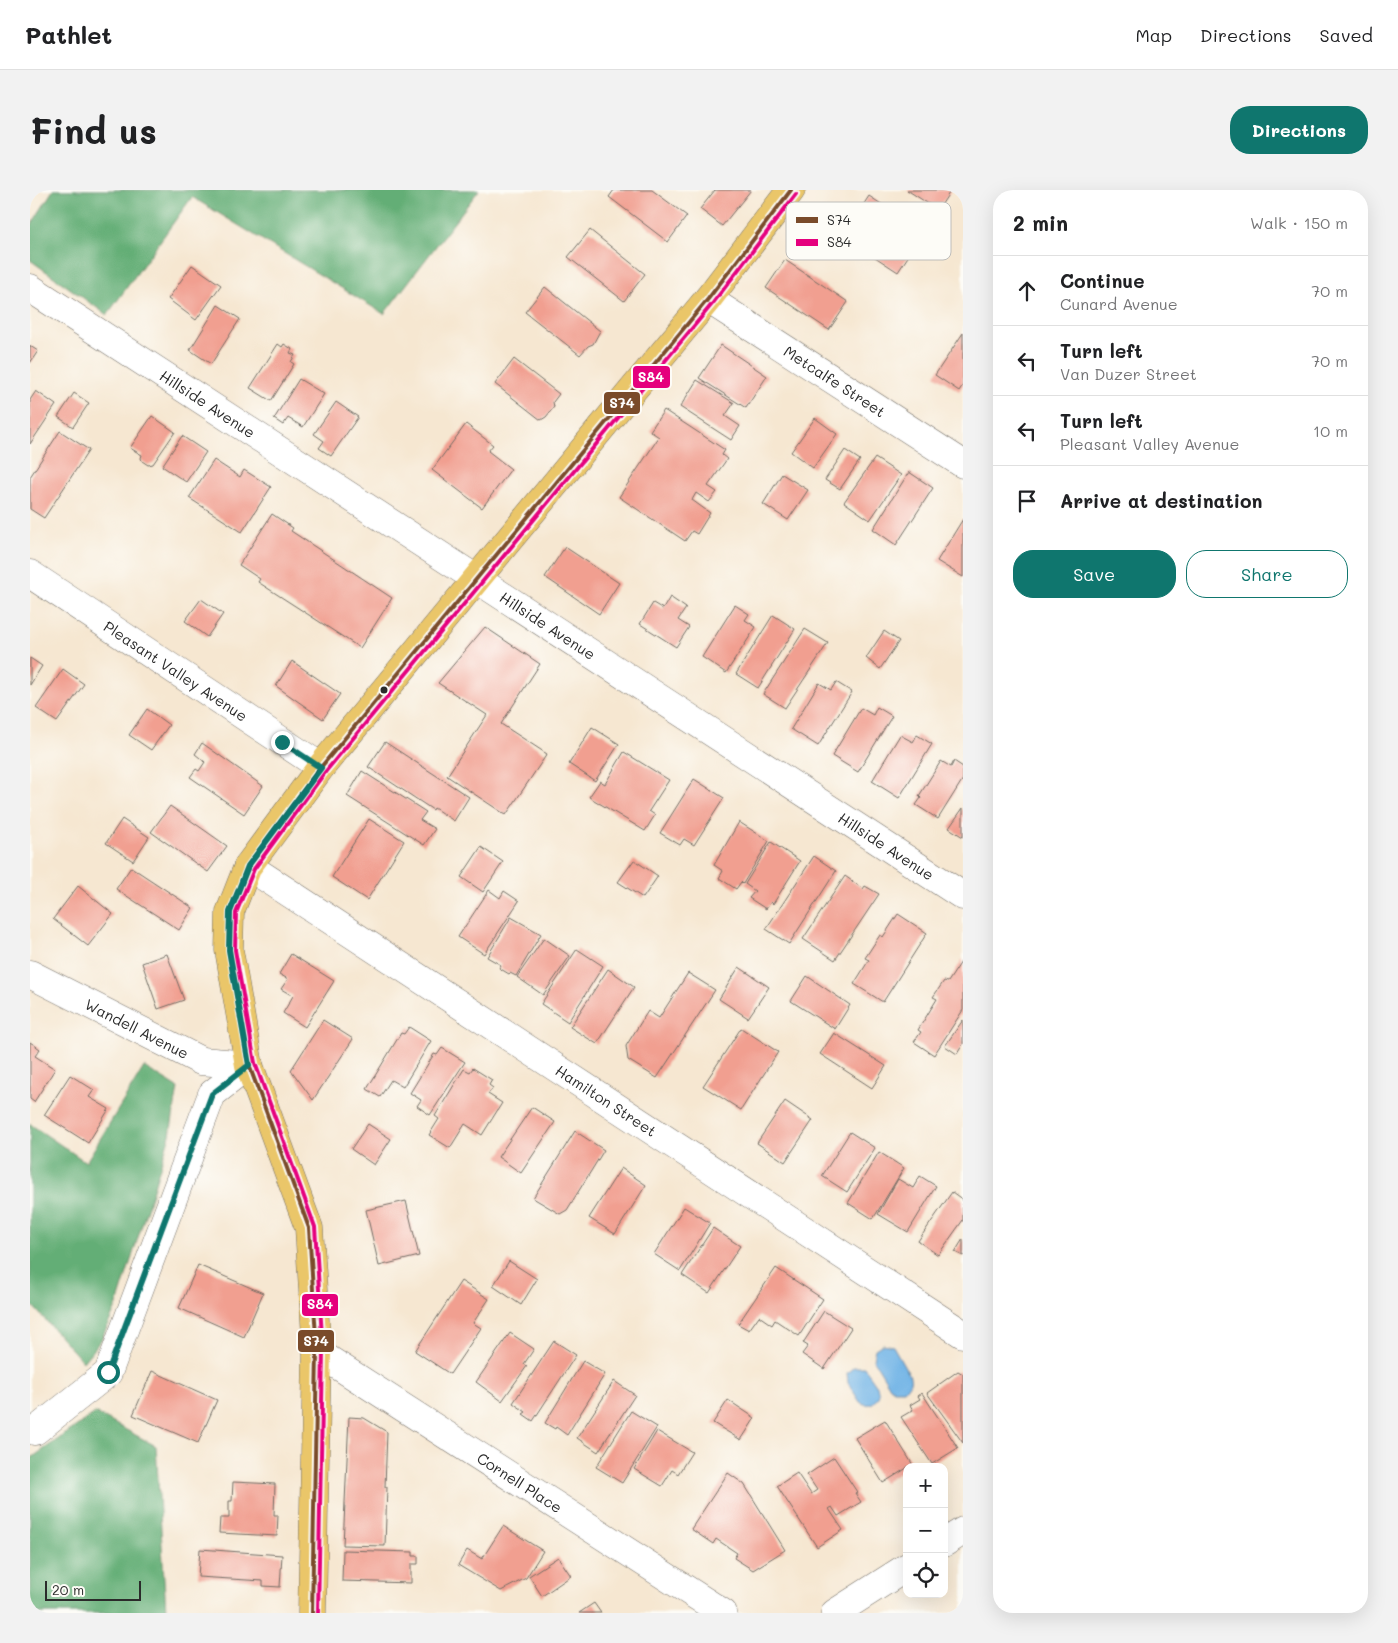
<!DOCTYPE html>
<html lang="en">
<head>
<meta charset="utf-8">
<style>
	body { margin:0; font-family:Mali,sans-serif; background:#f2f2f2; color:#202124 }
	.controls { position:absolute; right:15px; bottom:15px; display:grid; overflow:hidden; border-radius:10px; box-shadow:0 5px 20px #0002 }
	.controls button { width:45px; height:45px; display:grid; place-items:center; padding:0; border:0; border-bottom:1px solid #e0e0e0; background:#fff; color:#202124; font:25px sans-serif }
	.scale { position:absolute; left:15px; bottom:12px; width:96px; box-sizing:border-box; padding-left:5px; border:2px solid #2b2b2b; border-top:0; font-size:14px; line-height:18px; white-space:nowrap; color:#2b2b2b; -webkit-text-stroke:4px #fdfcf7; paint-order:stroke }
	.stop { position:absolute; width:15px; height:15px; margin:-11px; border:4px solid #0f766e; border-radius:50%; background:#fff }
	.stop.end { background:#0f766e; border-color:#fff; box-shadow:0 1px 5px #0008 }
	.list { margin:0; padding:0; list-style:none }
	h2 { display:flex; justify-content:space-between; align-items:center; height:65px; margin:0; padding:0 20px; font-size:21px }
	h2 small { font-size:16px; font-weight:400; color:#757577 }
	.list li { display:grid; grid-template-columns:32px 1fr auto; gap:15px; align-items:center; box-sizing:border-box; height:70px; padding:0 20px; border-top:1px solid #e0e0e0 }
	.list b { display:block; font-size:19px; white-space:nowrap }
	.list p { margin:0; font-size:16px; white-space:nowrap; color:#757577 }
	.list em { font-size:16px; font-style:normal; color:#757577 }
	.actions { display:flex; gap:10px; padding:15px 20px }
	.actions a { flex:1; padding:11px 0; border:1px solid #0f766e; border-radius:20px; text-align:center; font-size:18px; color:#0f766e }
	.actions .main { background:#0f766e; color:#fff }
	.icon { flex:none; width:28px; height:28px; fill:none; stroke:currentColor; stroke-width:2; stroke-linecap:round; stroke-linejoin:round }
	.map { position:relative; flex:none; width:933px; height:1423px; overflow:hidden; border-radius:20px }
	header { display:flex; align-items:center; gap:30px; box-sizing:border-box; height:70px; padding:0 25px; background:#fff; border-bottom:1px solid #e0e0e0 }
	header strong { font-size:24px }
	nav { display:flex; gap:28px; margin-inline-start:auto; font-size:18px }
	.intro { display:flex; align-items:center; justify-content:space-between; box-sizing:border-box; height:120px; padding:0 30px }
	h1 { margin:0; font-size:35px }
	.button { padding:12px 22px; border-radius:20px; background:#0f766e; color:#fff; font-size:18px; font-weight:700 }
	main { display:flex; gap:30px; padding:0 30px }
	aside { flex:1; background:#fff; border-radius:20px; box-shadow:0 5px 20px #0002 }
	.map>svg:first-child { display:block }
	.forest { fill:#63ae76; stroke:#476c50 }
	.water { fill:#71b4e6; stroke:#4e7088 }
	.building { fill:#f19f90 }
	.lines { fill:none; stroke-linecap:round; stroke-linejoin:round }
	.minor-casing { stroke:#726d65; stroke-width:29 }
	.major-casing { stroke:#726d65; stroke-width:29 }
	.minor { stroke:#fff; stroke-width:28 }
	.major { stroke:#eac669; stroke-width:28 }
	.bus-1-casing { stroke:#fdfcf7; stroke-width:8 }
	.bus-2-casing { stroke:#fdfcf7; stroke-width:8 }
	.bus-1 { stroke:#7a4b2a; stroke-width:4 }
	.bus-2 { stroke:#e5007d; stroke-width:4 }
	.route { stroke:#0f766e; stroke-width:6 }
	.bus-dot { fill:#2b2b2b; stroke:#fdfcf7; stroke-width:2 }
	.labels { text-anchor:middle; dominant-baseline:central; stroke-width:5; stroke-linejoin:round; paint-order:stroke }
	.street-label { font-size:15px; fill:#2b2b2b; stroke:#fdfcf7 }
	.key { fill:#fdfcf7; stroke:#bebdba; stroke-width:1 }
	.key-label { font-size:14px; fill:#2b2b2b }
	.line-badge { stroke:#fdfcf7; stroke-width:2 }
	.badge-label { font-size:14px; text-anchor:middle; font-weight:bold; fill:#fff }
</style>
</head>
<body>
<header>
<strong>Pathlet</strong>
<nav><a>Map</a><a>Directions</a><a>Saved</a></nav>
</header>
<div class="intro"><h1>Find us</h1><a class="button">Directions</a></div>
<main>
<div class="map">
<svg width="933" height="1423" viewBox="0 0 933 1423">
	<rect width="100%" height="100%" fill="#fdfcf7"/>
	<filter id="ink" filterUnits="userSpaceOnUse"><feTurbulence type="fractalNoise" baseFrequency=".02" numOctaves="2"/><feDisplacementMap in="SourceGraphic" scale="10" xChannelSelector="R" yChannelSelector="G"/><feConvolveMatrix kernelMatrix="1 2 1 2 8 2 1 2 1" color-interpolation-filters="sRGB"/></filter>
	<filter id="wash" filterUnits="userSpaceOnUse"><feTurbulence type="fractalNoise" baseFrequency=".0096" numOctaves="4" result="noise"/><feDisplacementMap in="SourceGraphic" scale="20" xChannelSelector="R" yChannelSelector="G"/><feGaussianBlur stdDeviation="1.12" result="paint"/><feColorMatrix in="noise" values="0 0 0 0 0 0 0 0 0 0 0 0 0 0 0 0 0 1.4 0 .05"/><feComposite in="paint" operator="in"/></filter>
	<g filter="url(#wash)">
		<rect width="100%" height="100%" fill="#f6e7d1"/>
		<!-- forest -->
		<g class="forest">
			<polygon points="23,0 449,0 354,124 162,7 77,125 0,70 0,37"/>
			<polygon points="114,877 148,898 140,945 87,1115 71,1150 53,1172 0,1113 0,934 56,972"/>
			<polygon points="65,1223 126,1256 136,1421 182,1423 0,1423 0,1269"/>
		</g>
		<!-- water -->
		<g class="water">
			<path d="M 853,1154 L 863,1156 L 879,1184 C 882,1191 880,1195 874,1200 L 864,1200 L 860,1197 L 843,1169 L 845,1159 Z"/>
			<path d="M 824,1177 L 834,1177 L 847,1196 L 849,1205 C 845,1214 838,1217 830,1212 L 818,1193 L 817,1183 Z"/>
		</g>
		<g id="blocks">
			<!-- building -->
			<g class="building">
				<polygon points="584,0 622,0 657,26 638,52 579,7"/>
				<polygon points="685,0 721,0 692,36 670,19"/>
				<polygon points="877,0 921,0 908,20"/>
				<polygon points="839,6 894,42 868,82 813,46"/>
				<polygon points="560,40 615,84 594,111 538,67"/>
				<polygon points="755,70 818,112 799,140 736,98"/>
				<polygon points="162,75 191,95 166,130 138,109"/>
				<polygon points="515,97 570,141 563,154 558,156 550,165 495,122"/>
				<polygon points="188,115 210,129 181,174 160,160"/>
				<polygon points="933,143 933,195 929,201 905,185"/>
				<polygon points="248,154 252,157 254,154 262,159 260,163 265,165 261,172 264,174 241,211 220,198"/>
				<polygon points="691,155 737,186 716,218 669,188"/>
				<polygon points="0,156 8,161 0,173"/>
				<polygon points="484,169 529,204 523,212 524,217 516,227 511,230 465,194"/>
				<polygon points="269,189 294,204 273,237 258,228 253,235 244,229"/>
				<polygon points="667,190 704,213 695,226 710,236 701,250 650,217"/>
				<polygon points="6,201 26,215 0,254 0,210"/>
				<polygon points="44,203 59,213 43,237 28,227"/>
				<polygon points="306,212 328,227 301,266 289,258 294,251 284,244"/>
				<polygon points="634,220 695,260 692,265 697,269 678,296 687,302 679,312 666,303 662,310 680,323 667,344 662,341 655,351 589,307 629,247 620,241"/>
				<polygon points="122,226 145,242 123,274 118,275 112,271 111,268 112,265 100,258"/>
				<polygon points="785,228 807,244 783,278 761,262"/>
				<polygon points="436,234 463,255 458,261 481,279 452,318 402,280"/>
				<polygon points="30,241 59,260 14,328 0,319 0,287"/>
				<polygon points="152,246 176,262 156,292 132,276"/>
				<polygon points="815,260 830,270 810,299 795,290"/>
				<polygon points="845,268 871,285 840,330 814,312"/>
				<polygon points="184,270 210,287 214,280 241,297 212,342 159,308"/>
				<polygon points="879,282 903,298 866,355 843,339"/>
				<polygon points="752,284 778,300 758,330 733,314"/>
				<polygon points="242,324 263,338 261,341 362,408 330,458 228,392 230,389 209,375"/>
				<polygon points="933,329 933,387 907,371"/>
				<polygon points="535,357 589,393 569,424 515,387"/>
				<polygon points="640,407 656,418 648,430 659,437 646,457 610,434 623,413 633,419"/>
				<polygon points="171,409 193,424 177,447 155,431"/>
				<polygon points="705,415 719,424 715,430 726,437 696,483 672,467"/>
				<polygon points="743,425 765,439 728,498 706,484"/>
				<polygon points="455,437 510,474 471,534 517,564 476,625 417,586 457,525 408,493"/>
				<polygon points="775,439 798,453 755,518 733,504"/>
				<polygon points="854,441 869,451 850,479 836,468"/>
				<polygon points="0,468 12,476 0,495"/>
				<polygon points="262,471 310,504 293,529 246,496"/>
				<polygon points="33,479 54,494 27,532 6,518"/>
				<polygon points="806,492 822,502 788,556 761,539 789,493 801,500"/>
				<polygon points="847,517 862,526 828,582 802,566 831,518 843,525"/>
				<polygon points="117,519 139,535 121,560 99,545"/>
				<polygon points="562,537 589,554 565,591 539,574"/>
				<polygon points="870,545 883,552 887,545 902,554 869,608 842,591"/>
				<polygon points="355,552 439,607 424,631 404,618 403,620 338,577"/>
				<polygon points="172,553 233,596 214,624 160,587 166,579 169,581 175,572 165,564"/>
				<polygon points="594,562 639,590 619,621 625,625 615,641 559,607 570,591 575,594"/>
				<polygon points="911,571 921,577 924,571 933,577 933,589 908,629 886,615 891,608 889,606"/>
				<polygon points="332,581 396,622 390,630 405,639 394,655 317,606"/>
				<polygon points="664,589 694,608 664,655 654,649 650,655 630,643"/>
				<polygon points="140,616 197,656 178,682 121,642"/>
				<polygon points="933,618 933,647 919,638"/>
				<polygon points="92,629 119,647 103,671 76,653"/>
				<polygon points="339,629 374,651 337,710 302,687"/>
				<polygon points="709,632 739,651 714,692 713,694 711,692 706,699 689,688 693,681 684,675"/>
				<polygon points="741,652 770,671 743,714 741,712 736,719 719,708 725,701 715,694"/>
				<polygon points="451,657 473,672 453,702 431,687"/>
				<polygon points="784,666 806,681 759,754 736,739"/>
				<polygon points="604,670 628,686 613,708 588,692"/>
				<polygon points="101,677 163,718 149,740 86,699"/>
				<polygon points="815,686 833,699 835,696 849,704 805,770 773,749"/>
				<polygon points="48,696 83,724 58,756 23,729"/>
				<polygon points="459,700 470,708 474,701 489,711 454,764 428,747"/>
				<polygon points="868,724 897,743 853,812 824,794 839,770 835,768 850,745 853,747"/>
				<polygon points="481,727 511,744 486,786 480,783 479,784 469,778 471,775 457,767"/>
				<polygon points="514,748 540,766 513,805 487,787"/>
				<polygon points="547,759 573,776 538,832 511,814"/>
				<polygon points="137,764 154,810 128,819 112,773"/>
				<polygon points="261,764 304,791 275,837 253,823 263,806 251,799 258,789 249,784"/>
				<polygon points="933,769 933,820 904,865 884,852 891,842 888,840 907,809 903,807 914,791 918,792"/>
				<polygon points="709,777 739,797 718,828 689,809"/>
				<polygon points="578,779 604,797 567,854 540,837"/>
				<polygon points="658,783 685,800 627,888 598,870 596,856 618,821 629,828"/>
				<polygon points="777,786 820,815 805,839 761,811"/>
				<polygon points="293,830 323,849 283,910 261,880"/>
				<polygon points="933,830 933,854 927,864 915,856"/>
				<polygon points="379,837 401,851 373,897 361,890 350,907 337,899 371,843 374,844"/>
				<polygon points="711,838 748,862 711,920 673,896"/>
				<polygon points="804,843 856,876 842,898 790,864"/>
				<polygon points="0,852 10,859 5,866 25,879 4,912 0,909"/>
				<polygon points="412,858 435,872 400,925 387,916 391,910 380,903 404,864 407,865"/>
				<polygon points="443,878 462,890 459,895 463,898 458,904 472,913 452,945 435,934 420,958 399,945 409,929 405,926 434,879 440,882"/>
				<polygon points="40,885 64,900 59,907 79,919 58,953 14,925"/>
				<polygon points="755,911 783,930 755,972 727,953"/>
				<polygon points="502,917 525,932 491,983 468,967"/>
				<polygon points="338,934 361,949 344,975 321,959"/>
				<polygon points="545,941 574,960 537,1020 530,1024 503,1008"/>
				<polygon points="820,942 845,958 817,1002 792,986"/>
				<polygon points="849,962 874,978 843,1029 818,1013"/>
				<polygon points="591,978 616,995 585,1044 559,1028"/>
				<polygon points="890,986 906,996 878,1042 848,1024 868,989 883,998"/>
				<polygon points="922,1002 933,1010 933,1030 908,1065 888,1051"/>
				<polygon points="376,1011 389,1066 349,1076 336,1020"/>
				<polygon points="654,1017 680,1033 650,1081 624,1064"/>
				<polygon points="683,1038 710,1056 679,1103 652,1085"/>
				<polygon points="933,1049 933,1066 925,1062"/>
				<polygon points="479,1071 507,1089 491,1115 463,1096"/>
				<polygon points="168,1075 233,1103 214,1147 149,1118"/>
				<polygon points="746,1078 793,1109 769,1146 745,1130 742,1135 729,1126 719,1140 708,1134"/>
				<polygon points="431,1091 459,1109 443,1133 451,1138 420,1184 385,1161"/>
				<polygon points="794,1121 821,1138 794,1179 772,1164 778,1156 773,1153"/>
				<polygon points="480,1143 504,1159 494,1174 497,1176 472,1211 446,1192"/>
				<polygon points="524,1151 546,1165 503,1231 493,1224 496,1222 483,1213"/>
				<polygon points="553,1171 575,1184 537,1245 526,1237 525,1239 515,1233"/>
				<polygon points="122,1181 187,1210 168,1253 103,1225"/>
				<polygon points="928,1181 933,1184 933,1253 897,1203"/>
				<polygon points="584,1191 605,1205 568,1262 547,1248"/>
				<polygon points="892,1203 928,1258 902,1274 871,1227 883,1220 880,1215 890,1209 888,1206"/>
				<polygon points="698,1210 725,1228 711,1250 683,1233"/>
				<polygon points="601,1221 627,1237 592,1293 566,1277"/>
				<polygon points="319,1227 334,1228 357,1242 355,1297 357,1297 355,1356 313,1355"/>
				<polygon points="855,1230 883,1275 877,1277 877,1278 853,1293 825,1248"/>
				<polygon points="627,1241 662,1262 648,1284 642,1280 632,1296 604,1279"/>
				<polygon points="804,1267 827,1302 825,1303 831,1312 808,1326 802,1317 799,1319 813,1340 787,1357 747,1296 767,1283 781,1304 787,1300 777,1285"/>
				<polygon points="698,1283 714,1294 755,1360 723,1380 704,1368 707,1363 686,1349 683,1354 661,1339"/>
				<polygon points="203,1292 245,1294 244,1325 248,1325 247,1346 189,1343 190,1328 199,1328 199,1311 202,1311"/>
				<polygon points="473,1336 513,1361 496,1388 471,1401 428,1375 437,1360 452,1369"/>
				<polygon points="170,1359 252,1365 250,1397 233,1396 233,1391 168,1387"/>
				<polygon points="313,1360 383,1362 383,1366 388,1366 388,1374 381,1374 381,1393 312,1391"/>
				<polygon points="528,1367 541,1386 512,1406 499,1386"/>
				<polygon points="564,1413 571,1423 549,1423"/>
			</g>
		</g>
	</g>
	<g filter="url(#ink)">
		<use href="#blocks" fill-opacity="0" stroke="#726d65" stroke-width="1"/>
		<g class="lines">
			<!-- minor casing -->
			<g class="minor-casing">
				<g id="minor">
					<path id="s1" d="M 0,98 L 933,706"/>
					<path id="s2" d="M 678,109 L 933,274"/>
					<path id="s3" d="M 0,384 L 291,577"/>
					<path id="s4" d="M 218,676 L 933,1144"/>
					<path id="s5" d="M 0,784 L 171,871 L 219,875"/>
					<path id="s6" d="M 287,1162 L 693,1423"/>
					<polyline points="5,1241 78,1183 182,904 219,875"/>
					<polyline points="914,1353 933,1341"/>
					<polyline points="805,1423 877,1377"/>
				</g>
			</g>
			<!-- major casing -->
			<g class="major-casing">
				<polyline id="major" points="282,1423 287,1162 279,1038 219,875 199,760 200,722 218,676 291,577 678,109 761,0"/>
			</g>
			<!-- minor -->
			<use href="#minor" class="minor"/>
			<!-- major -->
			<use href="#major" class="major"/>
			<!-- bus-1 casing -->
			<g class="bus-1-casing">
				<polyline id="bus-1" points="282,1423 287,1162 279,1038 219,875 199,760 200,722 218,676 291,577 678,109 761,0"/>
			</g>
			<!-- bus-2 casing -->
			<g class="bus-2-casing">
				<polyline id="bus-2" points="288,1423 293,1162 285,1037 225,873 205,760 206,723 224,679 296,581 683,113 766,4"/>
			</g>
			<!-- bus-1 -->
			<use href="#bus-1" class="bus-1"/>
			<!-- bus-2 -->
			<use href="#bus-2" class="bus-2"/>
		</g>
	</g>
	<g class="lines" filter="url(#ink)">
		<!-- route -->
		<polyline class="route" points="78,1182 182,904 219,875 199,760 200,722 218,676 291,578 252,552"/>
	</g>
	<!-- markers -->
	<circle class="bus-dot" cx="354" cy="500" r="4.5"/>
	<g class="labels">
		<!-- street labels -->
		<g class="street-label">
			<text stroke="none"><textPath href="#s2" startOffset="151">Metcalfe Street</textPath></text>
			<text stroke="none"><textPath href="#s1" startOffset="212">Hillside Avenue</textPath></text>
			<text stroke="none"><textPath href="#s1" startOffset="618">Hillside Avenue</textPath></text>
			<text stroke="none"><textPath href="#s3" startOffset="175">Pleasant Valley Avenue</textPath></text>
			<text stroke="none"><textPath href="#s1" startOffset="1022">Hillside Avenue</textPath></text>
			<text stroke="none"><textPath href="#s5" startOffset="120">Wandell Avenue</textPath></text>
			<text stroke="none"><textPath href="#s4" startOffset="428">Hamilton Street</textPath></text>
			<text stroke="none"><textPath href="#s6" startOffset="241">Cornell Place</textPath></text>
		</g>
	</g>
	<!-- legend -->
	<rect x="756" y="12" width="165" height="58" rx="8" class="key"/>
	<rect x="766" y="27" width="22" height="6" fill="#7a4b2a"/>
	<rect x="766" y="49" width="22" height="7" fill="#e5007d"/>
	<g class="key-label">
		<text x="797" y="35">S74</text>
		<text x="797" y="57">S84</text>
	</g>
	<g class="line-badge">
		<rect x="602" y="175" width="39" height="24" rx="5" fill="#e5007d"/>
		<rect x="573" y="201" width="38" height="24" rx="5" fill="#7a4b2a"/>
		<rect x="271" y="1103" width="38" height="24" rx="5" fill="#e5007d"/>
		<rect x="267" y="1139" width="38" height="24" rx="5" fill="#7a4b2a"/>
	</g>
	<g class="badge-label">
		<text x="621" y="192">S84</text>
		<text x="592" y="218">S74</text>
		<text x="290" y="1119">S84</text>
		<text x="286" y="1156">S74</text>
	</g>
</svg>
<div class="controls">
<button>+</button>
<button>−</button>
<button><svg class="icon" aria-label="locate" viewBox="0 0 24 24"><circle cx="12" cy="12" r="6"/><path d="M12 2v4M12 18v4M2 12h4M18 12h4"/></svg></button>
</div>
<div class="scale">20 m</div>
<div class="stop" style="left:78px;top:1182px"></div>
<div class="stop end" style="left:252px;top:552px"></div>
</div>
<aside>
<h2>2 min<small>Walk · 150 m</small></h2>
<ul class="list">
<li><svg class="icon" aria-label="ahead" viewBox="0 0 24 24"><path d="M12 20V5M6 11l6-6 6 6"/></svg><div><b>Continue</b><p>Cunard Avenue</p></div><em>70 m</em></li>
<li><svg class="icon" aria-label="left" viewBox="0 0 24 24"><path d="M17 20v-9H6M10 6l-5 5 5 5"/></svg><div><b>Turn left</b><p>Van Duzer Street</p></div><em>70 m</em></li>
<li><svg class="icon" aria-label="left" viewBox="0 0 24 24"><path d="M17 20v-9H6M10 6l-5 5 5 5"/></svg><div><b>Turn left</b><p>Pleasant Valley Avenue</p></div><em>10 m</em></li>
<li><svg class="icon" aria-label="arrive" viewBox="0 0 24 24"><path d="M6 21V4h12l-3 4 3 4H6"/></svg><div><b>Arrive at destination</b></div></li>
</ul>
<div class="actions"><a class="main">Save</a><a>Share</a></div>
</aside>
</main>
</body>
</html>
